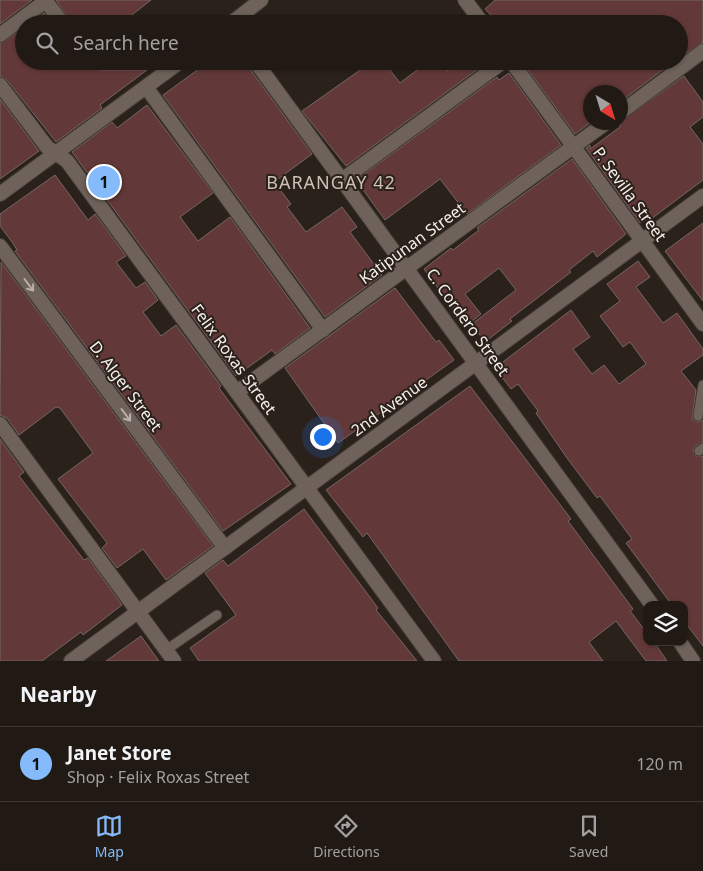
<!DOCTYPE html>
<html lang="en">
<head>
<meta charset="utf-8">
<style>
	body { margin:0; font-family:"Noto Sans",sans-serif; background:#2d2622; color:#f1f3f6 }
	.controls { position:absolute; right:15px; bottom:15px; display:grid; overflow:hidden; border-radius:10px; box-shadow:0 1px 4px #0004 }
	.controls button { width:45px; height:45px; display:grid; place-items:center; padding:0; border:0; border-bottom:1px solid #3d3834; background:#201914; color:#f1f3f6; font:25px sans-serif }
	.compass { position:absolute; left:583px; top:85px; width:45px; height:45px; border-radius:50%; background:#201914; box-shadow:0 1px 4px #0004; rotate:142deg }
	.you { position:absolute; left:322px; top:436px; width:18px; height:18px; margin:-12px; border:4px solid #fff; border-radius:50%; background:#1a73e8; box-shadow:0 0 0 8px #1a73e833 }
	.badge { display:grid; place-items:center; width:32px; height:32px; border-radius:50%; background:#85bbfb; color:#111; font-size:16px; font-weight:700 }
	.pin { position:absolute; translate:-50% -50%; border:2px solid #fff; box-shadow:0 1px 5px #0006 }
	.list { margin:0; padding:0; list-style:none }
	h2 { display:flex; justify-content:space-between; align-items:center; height:65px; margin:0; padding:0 20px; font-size:21px }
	h2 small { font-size:16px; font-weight:400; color:#a2a0a0 }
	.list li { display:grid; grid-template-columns:32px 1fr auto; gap:15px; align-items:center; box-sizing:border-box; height:75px; padding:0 20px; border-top:1px solid #3d3834 }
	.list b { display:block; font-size:19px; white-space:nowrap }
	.list p { margin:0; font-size:16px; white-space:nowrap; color:#a2a0a0 }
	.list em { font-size:16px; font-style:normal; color:#a2a0a0 }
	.icon { flex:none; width:28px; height:28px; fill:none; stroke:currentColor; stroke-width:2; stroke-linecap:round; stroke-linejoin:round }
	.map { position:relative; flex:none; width:703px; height:661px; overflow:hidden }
	.search { position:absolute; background:#201914; box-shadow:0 1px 4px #0004; left:15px; right:15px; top:15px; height:55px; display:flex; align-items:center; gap:12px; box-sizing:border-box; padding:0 18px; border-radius:28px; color:#a2a0a0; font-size:19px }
	.sheet { height:140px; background:#201914 }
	nav { display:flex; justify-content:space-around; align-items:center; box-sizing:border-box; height:70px; border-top:1px solid #3d3834; background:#201914; font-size:14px; color:#a2a0a0 }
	nav a { display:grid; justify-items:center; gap:2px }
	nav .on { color:#85bbfb }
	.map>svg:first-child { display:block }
	.building { fill:#623938; stroke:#756666 }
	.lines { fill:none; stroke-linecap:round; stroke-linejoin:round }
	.service-casing { stroke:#453d38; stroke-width:11 }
	.minor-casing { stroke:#453d38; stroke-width:16 }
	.tertiary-casing { stroke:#453d38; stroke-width:16 }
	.service { stroke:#6e625b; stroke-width:9 }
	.minor { stroke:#6e625b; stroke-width:14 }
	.tertiary { stroke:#6e625b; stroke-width:14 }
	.oneway { stroke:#b9b0aa }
	.labels { text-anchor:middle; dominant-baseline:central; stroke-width:4; stroke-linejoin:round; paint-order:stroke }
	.street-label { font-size:16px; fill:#f6efeb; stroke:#2b211b }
	.neighbourhood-label { font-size:18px; letter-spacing:1px; fill:#cdc0b8; stroke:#2b211b }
</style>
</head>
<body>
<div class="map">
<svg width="703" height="661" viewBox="0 0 703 661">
	<rect width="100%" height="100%" fill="#2b211b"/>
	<!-- building -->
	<g class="building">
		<polygon points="0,0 32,0 0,24"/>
		<polygon points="56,0 151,0 120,24 72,24"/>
		<polygon points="495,0 703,0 703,42 679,58 679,24 499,24 485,9"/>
		<polygon points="44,13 52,24 30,24"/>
		<polygon points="24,28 24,61 94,61 100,70 147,70 100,105 102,108 56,142 7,80 0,76 0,44"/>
		<polygon points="373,61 383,61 400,83 421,67 423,69 434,61 440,61 447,71 460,61 486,63 346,166 302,111"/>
		<polygon points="525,61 673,61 673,62 620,102 620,92 590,92 590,123 575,134 523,63"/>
		<polygon points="207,63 247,65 312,154 274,182 291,204 287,207 306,232 342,207 357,227 350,232 382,275 325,317 163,95"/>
		<polygon points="509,73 561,145 467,214 440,179 385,220 356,180 497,77 499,80"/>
		<polygon points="684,76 703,102 703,117 690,127 703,144 703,180 647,222 645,220 640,223 586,148 590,145 590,149 620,127 620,122"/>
		<polygon points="0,99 39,151 0,179"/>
		<polygon points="147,105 213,193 180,217 198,241 230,217 310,328 275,354 272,350 236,376 72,152 112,122 117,128"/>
		<polygon points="572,159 626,234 597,257 593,251 569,270 571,272 510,319 512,321 485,342 472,324 516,290 499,268 465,294 481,314 466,326 424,269 451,248 453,250 479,230 477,228"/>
		<polygon points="55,175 88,220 95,214 126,256 116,262 136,288 145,282 158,300 143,312 161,336 176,325 221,386 219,388 291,484 223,531 15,251 17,250 12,242 0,226 0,214"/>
		<polygon points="703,223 703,301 665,251"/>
		<polygon points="638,261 650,277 636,287 663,323 677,313 703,349 703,355 681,371 696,390 692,419 698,422 703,420 703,442 695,446 693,451 696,456 703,456 703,646 684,621 684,605 672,605 626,543 632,539 600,496 597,498 567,458 536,413 538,411 518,384 511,389 495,368 571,310 590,337 573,349 592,374 604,365 619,384 646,364 630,342 623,347 600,316 620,301 607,284"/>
		<polygon points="1,262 213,546 166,580 143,549 117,568 102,548 107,543 58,479 93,453 60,408 56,407 19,435 7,418 0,415"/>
		<polygon points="395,288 436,342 439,340 454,360 338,443 285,368"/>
		<polygon points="470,386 571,519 568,521 633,609 630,611 647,633 647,642 654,642 667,661 646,661 616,621 589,642 603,661 459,661 367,533 363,537 326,490"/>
		<polygon points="0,439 24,472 19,476 84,560 88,558 122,605 83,635 81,632 42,661 0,661"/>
		<polygon points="304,509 378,608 376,610 417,661 199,661 190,648 236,615 205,573 223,560 228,566"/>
		<polygon points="141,636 159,661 106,661"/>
	</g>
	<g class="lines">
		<!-- service casing -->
		<g class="service-casing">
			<g id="service">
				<polyline points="698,416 703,385"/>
				<polyline points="699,451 703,448"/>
				<polyline points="166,650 217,615"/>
			</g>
		</g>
		<!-- minor casing -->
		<g class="minor-casing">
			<g id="minor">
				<polyline points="45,0 63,24"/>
				<polyline points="465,0 483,24"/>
				<polyline points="230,24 261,0"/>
				<polyline points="0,35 47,0"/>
				<polyline points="255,61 652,605"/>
				<polyline points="511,61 703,324"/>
				<polyline points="0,85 47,147 67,161 434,661"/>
				<polyline points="146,87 323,330"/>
				<polyline points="620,113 703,51"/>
				<polyline points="342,180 504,61"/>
				<polyline points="0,194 181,61"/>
				<polyline points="0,246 225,548"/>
				<polyline points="237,392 607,122"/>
				<polyline points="0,424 174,661"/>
				<polyline points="680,642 693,661"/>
			</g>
		</g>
		<!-- tertiary casing -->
		<g class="tertiary-casing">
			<polyline id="tertiary" points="71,661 703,196"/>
		</g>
		<!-- service -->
		<use href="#service" class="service"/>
		<!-- minor -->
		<use href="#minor" class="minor"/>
		<!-- tertiary -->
		<use href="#tertiary" class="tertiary"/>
	</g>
	<!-- one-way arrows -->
	<defs><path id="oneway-shaft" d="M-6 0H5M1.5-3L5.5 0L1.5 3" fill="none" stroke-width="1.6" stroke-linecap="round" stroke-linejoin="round" transform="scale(1.25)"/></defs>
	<g class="oneway">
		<use href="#oneway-shaft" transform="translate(29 285) rotate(53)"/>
		<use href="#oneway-shaft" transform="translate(126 415) rotate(53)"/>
	</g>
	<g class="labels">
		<!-- street labels -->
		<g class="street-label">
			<text transform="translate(630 194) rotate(54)">P. Sevilla Street</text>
			<text transform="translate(412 243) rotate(-36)">Katipunan Street</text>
			<text transform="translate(468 322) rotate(54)">C. Cordero Street</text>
			<text transform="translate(234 359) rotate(54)">Felix Roxas Street</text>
			<text transform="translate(126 386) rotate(53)">D. Alger Street</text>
			<text transform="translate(389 406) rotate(-36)">2nd Avenue</text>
		</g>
		<!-- neighbourhood labels -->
		<g class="neighbourhood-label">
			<text x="331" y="182">BARANGAY 42</text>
		</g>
	</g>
</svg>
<div class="controls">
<button><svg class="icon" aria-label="layers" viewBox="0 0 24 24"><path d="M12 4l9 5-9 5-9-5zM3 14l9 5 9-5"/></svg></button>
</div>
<svg class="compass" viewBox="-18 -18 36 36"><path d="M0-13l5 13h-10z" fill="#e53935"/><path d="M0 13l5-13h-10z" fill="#a2a0a0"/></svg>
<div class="you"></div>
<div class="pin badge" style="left:104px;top:182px">1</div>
<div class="search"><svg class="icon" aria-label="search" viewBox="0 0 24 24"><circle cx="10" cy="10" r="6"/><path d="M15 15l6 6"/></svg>Search here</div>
</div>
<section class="sheet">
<h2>Nearby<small></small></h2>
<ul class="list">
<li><span class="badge">1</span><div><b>Janet Store</b><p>Shop · Felix Roxas Street</p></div><em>120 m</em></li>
</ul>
</section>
<nav>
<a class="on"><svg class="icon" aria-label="map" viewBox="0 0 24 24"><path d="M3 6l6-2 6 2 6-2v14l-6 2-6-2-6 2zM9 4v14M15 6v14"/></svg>Map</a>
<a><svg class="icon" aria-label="directions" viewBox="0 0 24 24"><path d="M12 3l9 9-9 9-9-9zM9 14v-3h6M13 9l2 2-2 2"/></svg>Directions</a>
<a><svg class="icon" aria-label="saved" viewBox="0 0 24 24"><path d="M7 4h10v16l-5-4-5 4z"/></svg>Saved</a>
</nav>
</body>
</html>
